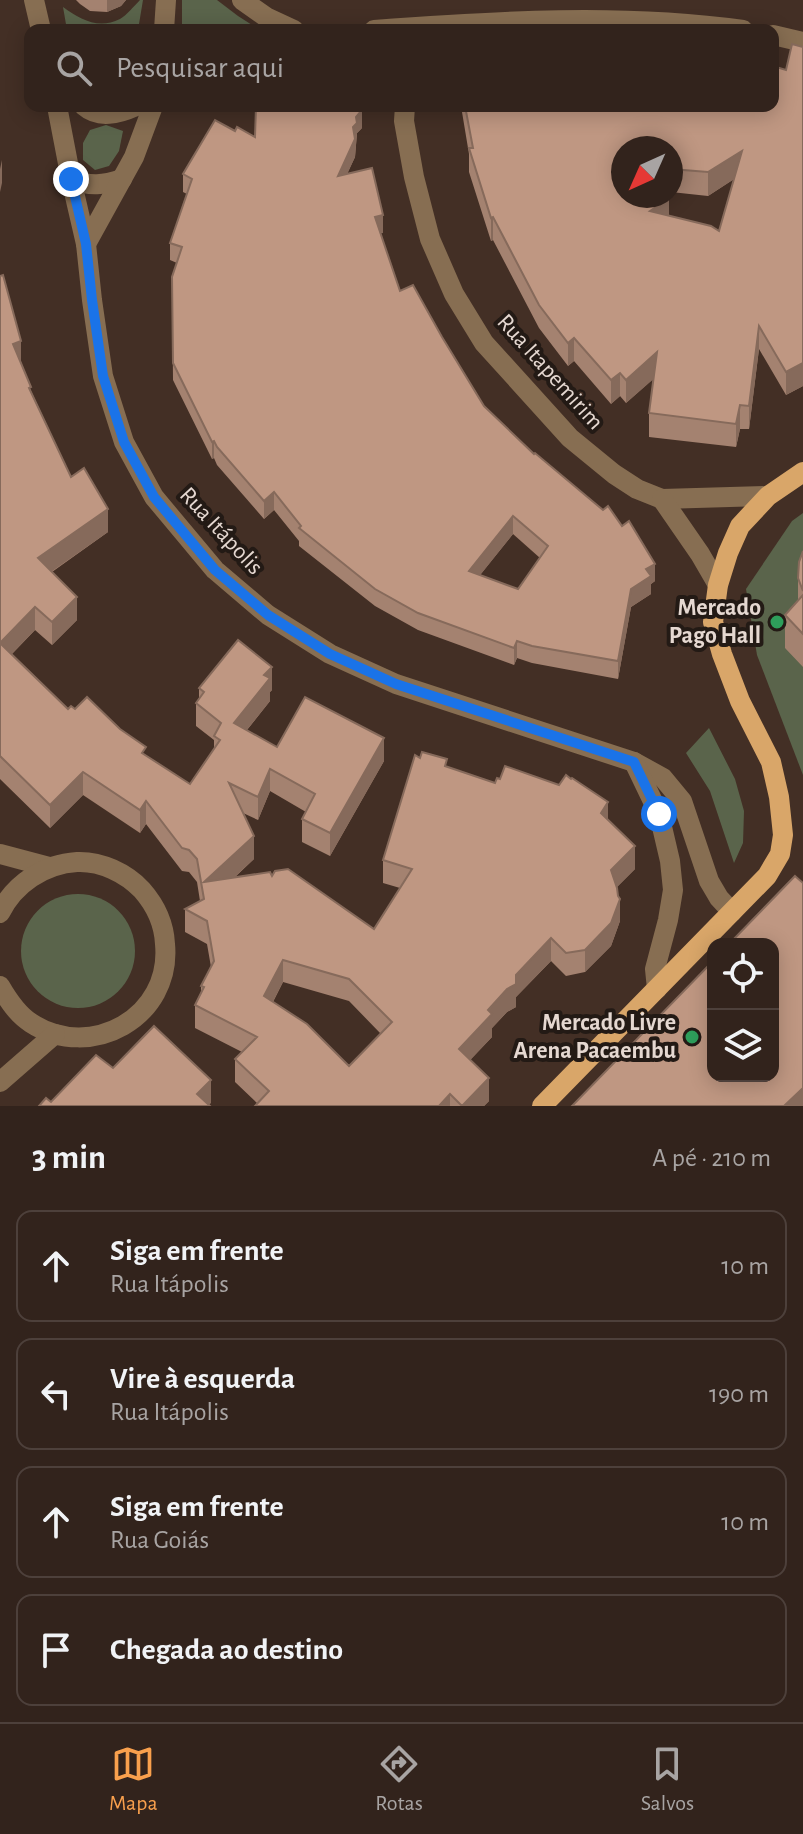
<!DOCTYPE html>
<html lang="pt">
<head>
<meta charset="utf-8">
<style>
	body { margin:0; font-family:"Alegreya Sans",sans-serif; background:#3d2f29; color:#f1f3f6 }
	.controls { position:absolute; right:24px; bottom:24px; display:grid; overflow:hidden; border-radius:16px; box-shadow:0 4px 20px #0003 }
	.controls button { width:72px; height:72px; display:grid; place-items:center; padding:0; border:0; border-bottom:2px solid #4d403b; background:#32231c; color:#f1f3f6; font:40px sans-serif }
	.compass { position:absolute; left:611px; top:136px; width:72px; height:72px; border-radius:50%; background:#32231c; box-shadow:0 4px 20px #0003; rotate:225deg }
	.stop { position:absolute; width:24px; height:24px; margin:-18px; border:6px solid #1a73e8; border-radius:50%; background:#fff }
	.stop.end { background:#1a73e8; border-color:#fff; box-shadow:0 2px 8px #0008 }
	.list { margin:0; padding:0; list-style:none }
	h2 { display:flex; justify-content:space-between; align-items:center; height:104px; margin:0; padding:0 32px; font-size:34px }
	h2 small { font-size:26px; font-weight:400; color:#a8a4a3 }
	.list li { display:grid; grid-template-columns:52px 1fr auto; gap:24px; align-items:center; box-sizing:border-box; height:112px; margin:0 16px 16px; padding:0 16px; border:2px solid #4d403b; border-radius:16px }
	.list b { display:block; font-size:30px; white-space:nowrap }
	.list p { margin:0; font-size:26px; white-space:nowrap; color:#a8a4a3 }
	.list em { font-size:26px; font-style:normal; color:#a8a4a3 }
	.icon { flex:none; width:44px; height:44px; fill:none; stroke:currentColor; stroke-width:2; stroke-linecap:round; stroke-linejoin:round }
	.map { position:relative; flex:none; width:803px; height:1106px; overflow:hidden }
	.search { position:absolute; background:#32231c; box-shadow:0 4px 20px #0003; left:24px; right:24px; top:24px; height:88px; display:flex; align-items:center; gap:20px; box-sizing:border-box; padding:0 28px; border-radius:16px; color:#a8a4a3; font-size:30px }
	.sheet { height:616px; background:#32231c }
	nav { display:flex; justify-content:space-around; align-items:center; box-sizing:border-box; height:112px; border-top:2px solid #4d403b; background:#32231c; font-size:22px; color:#a8a4a3 }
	nav a { display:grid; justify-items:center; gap:4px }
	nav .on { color:#f9a04d }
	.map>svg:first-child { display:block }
	.green { fill:#5a644b }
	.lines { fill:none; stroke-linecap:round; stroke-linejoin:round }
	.minor { stroke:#876e52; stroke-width:20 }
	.major { stroke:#d9a669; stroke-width:20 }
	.wall { fill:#a48270; fill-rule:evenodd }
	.shaded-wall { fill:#866a5b }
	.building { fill:#bf9782; stroke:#866a5b; stroke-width:2; fill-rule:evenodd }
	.route { stroke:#1a73e8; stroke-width:10 }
	.leisure-dot { fill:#2e9e5b; stroke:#231a15; stroke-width:3 }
	.labels { text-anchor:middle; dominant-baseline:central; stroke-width:8; stroke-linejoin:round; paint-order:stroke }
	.street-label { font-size:24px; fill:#e5d8d1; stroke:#231a15 }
	.poi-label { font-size:24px; font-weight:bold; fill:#e5d8d1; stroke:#231a15; text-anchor:end }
</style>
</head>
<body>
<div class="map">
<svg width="803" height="1106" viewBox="0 0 803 1106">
	<rect width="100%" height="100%" fill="#432f25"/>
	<!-- green -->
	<g class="green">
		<path d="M 140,0 L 143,0 L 138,30 L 67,30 L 63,7 C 80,19 98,30 120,19 C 127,15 134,6 140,0 Z"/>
		<polygon points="182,0 217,0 238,16 260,30 182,30"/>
		<polygon points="106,125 123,131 119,151 109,166 95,170 83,160 83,143 90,130"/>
		<polygon points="803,513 803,775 757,655 746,589 792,521"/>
		<polygon points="709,728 735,779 744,811 743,843 734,863 710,791 686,753"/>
		<circle cx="78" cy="951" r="57"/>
	</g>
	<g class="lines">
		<!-- minor -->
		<g class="minor">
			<polyline points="34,0 41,30"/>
			<polyline points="242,0 266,17 294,30"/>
			<polyline points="164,30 166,0"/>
			<path d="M 374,30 C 497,21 621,13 743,30"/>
			<polyline points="773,35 803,42"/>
			<polyline points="57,106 71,179 86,244 92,300 103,376 124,442 154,497 215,570 268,615 330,654 396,684 634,762 663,778 682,801 709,881 719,898 732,912"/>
			<path d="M 84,106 C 99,119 118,114 136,106"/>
			<polyline points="405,106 404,121 414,177 430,239 454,294 484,343 570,438 614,474 637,489 662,499 768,496"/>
			<path d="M 71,179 C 90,187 104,185 122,179"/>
			<polyline points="86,244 134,157 153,106"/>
			<polyline points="662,499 700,554 718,585"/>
			<polyline points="634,762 659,814 670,861 673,890 668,920 655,969 657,989"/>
			<polyline points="0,854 49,867"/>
			<path d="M 0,913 C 14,884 44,864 77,862 C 101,861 126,873 142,890 C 156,906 164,923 165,944 C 172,1017 91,1062 31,1023 C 17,1014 8,1000 0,986"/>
			<polyline points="0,1082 55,1034"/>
		</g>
		<!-- major -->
		<polyline class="major" points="542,1106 767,876 780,854 783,835 779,797 771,762 740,701 722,654 713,622 718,585 728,553 740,526 768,496 803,472"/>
	</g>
	<!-- wall -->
	<g class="wall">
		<polygon points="76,0 126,0 121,6 107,12 90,11 80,4"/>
		<path d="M 803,47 L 803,386 L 786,395 L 759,349 L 749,429 L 740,429 L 736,447 L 649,437 L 649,413 L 653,379 L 626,403 L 620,396 L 611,404 L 574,361 L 568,366 L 539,328 L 493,240 L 491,241 L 469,172 L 469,154 L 461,106 L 773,106 L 786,70 ZM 623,148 L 671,148 L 671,192 L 708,196 L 734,179 L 719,231 L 669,216 L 623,196 Z"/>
		<path d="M 362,128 L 357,133 L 355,157 L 347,174 L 383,233 L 380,233 L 400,291 L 442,337 L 484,406 L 655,581 L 651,584 L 651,594 L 631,607 L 618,679 L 532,663 L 517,658 L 514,665 L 418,630 L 375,606 L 299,546 L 299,541 L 274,510 L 264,519 L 217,465 L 214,458 L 212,459 L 173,380 L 172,277 L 177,263 L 170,260 L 170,243 L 187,194 L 183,192 L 183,174 L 235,131 L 255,137 ZM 513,534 L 540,558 L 518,589 L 480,575 Z"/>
		<path d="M 0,276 L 21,362 L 31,391 L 71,477 L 108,532 L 52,572 L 77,620 L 52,645 L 35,630 L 12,654 L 68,709 L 75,709 L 190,784 L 214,749 L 214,740 L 196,726 L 196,703 L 199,698 L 199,688 L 272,690 L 270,692 L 270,701 L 247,730 L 277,747 L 384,761 L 330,856 L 302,842 L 302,819 L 306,812 L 270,791 L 258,820 L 243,813 L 254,859 L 234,878 L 272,876 L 374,929 L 400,888 L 383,883 L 383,860 L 420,758 L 608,820 L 635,869 L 617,887 L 620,921 L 611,946 L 585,972 L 566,976 L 551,961 L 516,997 L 516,1007 L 507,1012 L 492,1028 L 492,1037 L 470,1060 L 489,1101 L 484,1106 L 255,1106 L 257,1103 L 235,1082 L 235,1059 L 242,1052 L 195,1028 L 195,1005 L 201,992 L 201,986 L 211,967 L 207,944 L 185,932 L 185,909 L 200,901 L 197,882 L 189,872 L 182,871 L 146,824 L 140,833 L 83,795 L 50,828 L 0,779 ZM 283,982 L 349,1001 L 381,1034 L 349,1066 L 273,1002 Z"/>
		<polygon points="803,551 803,667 785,648 785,615 798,600 798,578"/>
	</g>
	<!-- shaded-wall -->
	<g class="shaded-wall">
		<polygon points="107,0 126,0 121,6 107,12"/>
		<polygon points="362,110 362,128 357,133 355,157 338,194 338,176 356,117"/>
		<polygon points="742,151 742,174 708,196 708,172"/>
		<polygon points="2,160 2,183 0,192 0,169"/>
		<polygon points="669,198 669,222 650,211"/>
		<polygon points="383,215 383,233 375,234 375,217"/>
		<polygon points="493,217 493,240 491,241 491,218"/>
		<polygon points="759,326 759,349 749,429 749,406"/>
		<polygon points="574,338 574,361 568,366 568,343"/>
		<polygon points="21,341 21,364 13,344"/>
		<polygon points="657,352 657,376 626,403 626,380"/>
		<polygon points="803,363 803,386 786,395 786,372"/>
		<polygon points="620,373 620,396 611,404 611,380"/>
		<polygon points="740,405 740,429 736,447 736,424"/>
		<polygon points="214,441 214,458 212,459 212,442"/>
		<polygon points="274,492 274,510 264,519 264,501"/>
		<polygon points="108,509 108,532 38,581 38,558"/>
		<polygon points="513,516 513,534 469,589 469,571"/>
		<polygon points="655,564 655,581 651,584 651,594 631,607 618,679 618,661 631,589 646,569"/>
		<polygon points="77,597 77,620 52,645 52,622"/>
		<polygon points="35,607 35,630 0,666 0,643"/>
		<polygon points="517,641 517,658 514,665 514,648"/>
		<polygon points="272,667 272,690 270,692 270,701 234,746 234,723 264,675"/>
		<polygon points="384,738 384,761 330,856 330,833"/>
		<polygon points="270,769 270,791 258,820 258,797"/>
		<polygon points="83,772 83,795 50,828 50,805"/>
		<polygon points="146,801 146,824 140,833 140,810"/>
		<polygon points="608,802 608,825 601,813"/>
		<polygon points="254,836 254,859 204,905 204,882"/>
		<polygon points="635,846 635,869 611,893 611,870"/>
		<polygon points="620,899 620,921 611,946 585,972 585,950"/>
		<polygon points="551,938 551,961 516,997 516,1007 507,1012 492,1028 492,1037 459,1072 459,1049 516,975"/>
		<polygon points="283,960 283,982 264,1019 264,996"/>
		<polygon points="489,1078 489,1101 484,1106 462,1106"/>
		<polygon points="211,1080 211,1103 208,1106 197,1094"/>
		<polygon points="803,1088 803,1106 784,1106"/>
		<polygon points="450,1094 450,1106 439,1106"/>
	</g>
	<!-- building -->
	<g class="building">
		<path d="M 792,44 L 803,47 L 803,363 L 786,372 L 759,326 L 749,406 L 740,405 L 736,424 L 649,413 L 657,352 L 626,380 L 620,373 L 611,380 L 574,338 L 568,343 L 539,305 L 493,217 L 491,218 L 469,148 L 473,148 L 465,106 L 773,106 L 773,66 L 786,70 ZM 623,148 L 671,148 L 671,169 L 708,172 L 742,151 L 719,231 L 711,226 L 650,211 L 669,198 L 665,196 L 623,196 L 623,168 L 616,164 L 623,164 Z"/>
		<path d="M 256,106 L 361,106 L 362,110 L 356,117 L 357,123 L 353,127 L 355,139 L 338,176 L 372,168 L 383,215 L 375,217 L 400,291 L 413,285 L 442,337 L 484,406 L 534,454 L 535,453 L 603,510 L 608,506 L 622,526 L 629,521 L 655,564 L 646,569 L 651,576 L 631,589 L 618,661 L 532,646 L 517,641 L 514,648 L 418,613 L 375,589 L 299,528 L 301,526 L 274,492 L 264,501 L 217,447 L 214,441 L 212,442 L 173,363 L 172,277 L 182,247 L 170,243 L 192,179 L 183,174 L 215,120 L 235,131 L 237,127 L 255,137 ZM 513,516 L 548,546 L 518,589 L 469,571 Z"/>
		<path d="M 3,275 L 21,341 L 13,344 L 31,387 L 29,388 L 71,477 L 84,468 L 108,509 L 38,558 L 77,597 L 52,622 L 35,607 L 0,643 L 68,709 L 71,706 L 75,709 L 87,697 L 120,729 L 146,747 L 142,753 L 190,784 L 220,740 L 214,736 L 221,723 L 196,703 L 204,692 L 199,688 L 238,640 L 272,667 L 264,675 L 270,678 L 234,723 L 277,747 L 305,697 L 384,738 L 330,833 L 302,819 L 315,794 L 270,769 L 258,797 L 229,783 L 254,836 L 204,882 L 270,872 L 272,876 L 275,871 L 288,869 L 374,929 L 412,869 L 383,860 L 415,755 L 420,758 L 422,752 L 447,759 L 445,766 L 495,783 L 497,778 L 500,779 L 505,766 L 559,785 L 566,775 L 571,779 L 572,778 L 608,802 L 601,813 L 635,846 L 611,870 L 617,888 L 618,896 L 620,899 L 611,923 L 585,950 L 566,953 L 551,938 L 516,975 L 516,984 L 507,989 L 488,1010 L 492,1014 L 459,1049 L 489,1078 L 462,1106 L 450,1094 L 439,1106 L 255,1106 L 269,1091 L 235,1059 L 257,1037 L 195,1005 L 204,987 L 201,986 L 214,961 L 207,921 L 185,909 L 204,899 L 197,859 L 189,850 L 182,848 L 146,801 L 140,810 L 83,772 L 50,805 L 0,756 L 0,276 ZM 283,960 L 349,979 L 392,1022 L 349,1066 L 307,1024 L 264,996 Z"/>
		<polygon points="803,551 803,591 798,578 799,562"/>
		<polygon points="803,595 803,634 785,615"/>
		<polygon points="795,876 803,883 803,1088 784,1106 572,1106 713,961 713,1076 773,1076 773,944 729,944"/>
		<polygon points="154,1026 211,1080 197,1094 210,1106 39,1106 46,1098 51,1102 96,1055 113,1068"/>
	</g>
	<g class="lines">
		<!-- route -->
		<polyline class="route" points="71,179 86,244 92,300 103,376 124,442 154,497 215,570 268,615 330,654 396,684 634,762 659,814"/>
	</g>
	<!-- markers -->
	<g class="leisure-dot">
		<circle cx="777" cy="622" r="8"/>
		<circle cx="692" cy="1037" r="8"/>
	</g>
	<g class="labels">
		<!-- street labels -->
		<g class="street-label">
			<text transform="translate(550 372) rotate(48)">Rua Itapemirim</text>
			<text transform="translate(221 531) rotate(47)">Rua Itápolis</text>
		</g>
		<!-- poi labels -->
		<g class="poi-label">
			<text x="761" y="608">Mercado<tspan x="761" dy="28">Pago Hall</tspan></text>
			<text x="676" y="1023">Mercado Livre<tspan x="676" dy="28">Arena Pacaembu</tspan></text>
		</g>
	</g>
</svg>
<div class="controls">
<button><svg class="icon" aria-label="locate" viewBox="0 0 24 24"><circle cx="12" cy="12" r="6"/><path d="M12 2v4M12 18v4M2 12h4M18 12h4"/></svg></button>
<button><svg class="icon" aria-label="layers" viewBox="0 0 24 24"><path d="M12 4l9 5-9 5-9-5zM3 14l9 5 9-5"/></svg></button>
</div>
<svg class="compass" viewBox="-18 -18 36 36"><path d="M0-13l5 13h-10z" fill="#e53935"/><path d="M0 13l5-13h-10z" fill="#a8a4a3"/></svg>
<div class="stop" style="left:659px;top:814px"></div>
<div class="stop end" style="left:71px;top:179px"></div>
<div class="search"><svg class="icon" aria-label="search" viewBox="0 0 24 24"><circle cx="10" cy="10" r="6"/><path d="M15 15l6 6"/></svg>Pesquisar aqui</div>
</div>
<section class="sheet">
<h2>3 min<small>A pé · 210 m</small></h2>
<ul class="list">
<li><svg class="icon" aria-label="ahead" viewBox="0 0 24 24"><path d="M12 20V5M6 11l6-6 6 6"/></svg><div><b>Siga em frente</b><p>Rua Itápolis</p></div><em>10 m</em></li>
<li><svg class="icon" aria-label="left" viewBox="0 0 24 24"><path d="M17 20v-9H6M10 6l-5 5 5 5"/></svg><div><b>Vire à esquerda</b><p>Rua Itápolis</p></div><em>190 m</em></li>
<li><svg class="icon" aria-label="ahead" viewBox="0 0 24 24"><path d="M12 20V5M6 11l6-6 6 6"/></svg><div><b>Siga em frente</b><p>Rua Goiás</p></div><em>10 m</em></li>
<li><svg class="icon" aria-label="arrive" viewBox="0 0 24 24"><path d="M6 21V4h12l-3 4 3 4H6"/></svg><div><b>Chegada ao destino</b></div></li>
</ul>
</section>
<nav>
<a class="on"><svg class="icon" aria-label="map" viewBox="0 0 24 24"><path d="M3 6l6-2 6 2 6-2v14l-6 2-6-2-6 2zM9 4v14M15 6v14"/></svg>Mapa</a>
<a><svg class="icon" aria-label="directions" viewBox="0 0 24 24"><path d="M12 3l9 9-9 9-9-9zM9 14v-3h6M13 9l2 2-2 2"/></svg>Rotas</a>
<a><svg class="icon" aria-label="saved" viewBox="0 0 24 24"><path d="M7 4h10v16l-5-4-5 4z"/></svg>Salvos</a>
</nav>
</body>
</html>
